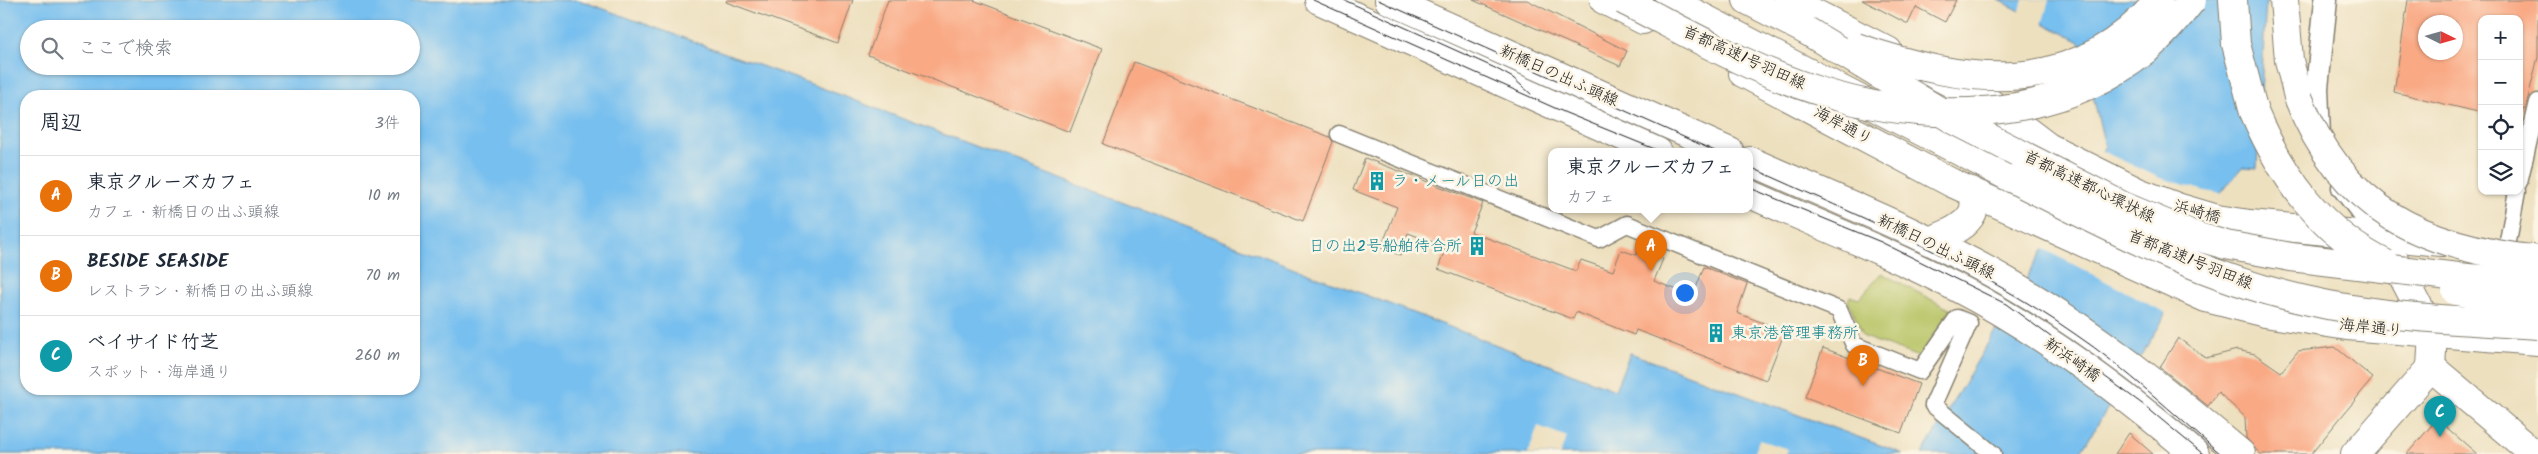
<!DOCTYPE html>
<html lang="ja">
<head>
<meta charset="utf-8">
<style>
	body { margin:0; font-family:Kalam,"Klee One",sans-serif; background:#f6f6f7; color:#1f2937 }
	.controls { position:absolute; right:15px; top:15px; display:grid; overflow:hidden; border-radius:10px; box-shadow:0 1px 4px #0004 }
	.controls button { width:45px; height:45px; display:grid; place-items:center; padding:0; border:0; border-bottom:1px solid #e0e1e3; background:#fff; color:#1f2937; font:25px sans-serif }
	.compass { position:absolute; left:2418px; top:15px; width:45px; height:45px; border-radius:50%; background:#fff; box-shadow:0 1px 4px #0004; rotate:95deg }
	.you { position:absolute; left:1684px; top:292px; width:18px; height:18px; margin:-12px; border:4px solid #fff; border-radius:50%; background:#1a73e8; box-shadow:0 0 0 8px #1a73e833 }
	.badge { display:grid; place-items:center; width:32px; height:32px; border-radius:50%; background:#ea580c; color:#fff; font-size:16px; font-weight:700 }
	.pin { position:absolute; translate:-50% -41px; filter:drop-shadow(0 1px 2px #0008) }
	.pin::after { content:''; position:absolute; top:26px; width:18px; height:15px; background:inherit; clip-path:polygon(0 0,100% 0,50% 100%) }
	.popup { position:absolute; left:1548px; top:148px; width:205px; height:65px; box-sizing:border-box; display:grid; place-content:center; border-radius:10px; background:#fff; filter:drop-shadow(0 1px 4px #0005); font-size:16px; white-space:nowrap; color:#747a83 }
	.popup b { font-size:19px; color:#1f2937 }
	.popup::after { content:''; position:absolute; left:50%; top:100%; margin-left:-10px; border:10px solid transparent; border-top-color:#fff }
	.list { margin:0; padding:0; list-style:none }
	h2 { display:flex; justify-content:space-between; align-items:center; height:65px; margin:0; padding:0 20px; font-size:21px }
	h2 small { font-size:16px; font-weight:400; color:#747a83 }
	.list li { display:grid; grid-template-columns:32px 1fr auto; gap:15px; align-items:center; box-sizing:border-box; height:80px; padding:0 20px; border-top:1px solid #e0e1e3 }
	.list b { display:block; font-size:19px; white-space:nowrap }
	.list p { margin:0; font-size:16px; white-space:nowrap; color:#747a83 }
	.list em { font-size:16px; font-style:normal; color:#747a83 }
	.icon { flex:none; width:28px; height:28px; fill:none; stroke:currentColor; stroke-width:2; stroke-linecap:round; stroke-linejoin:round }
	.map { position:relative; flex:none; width:2538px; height:454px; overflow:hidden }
	.search { position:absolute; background:#fff; box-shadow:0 1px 4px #0004; left:20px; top:20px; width:400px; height:55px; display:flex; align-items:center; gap:12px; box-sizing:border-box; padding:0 18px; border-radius:28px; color:#747a83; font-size:19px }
	.panel { position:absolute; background:#fff; box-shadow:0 1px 4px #0004; left:20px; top:90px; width:400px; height:305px; border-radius:20px }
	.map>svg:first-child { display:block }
	.green { fill:#b8c466; stroke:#6a7041 }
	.water { fill:#77bfef; stroke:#4a6e86; fill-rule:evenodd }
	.pier { fill:#ede0bf }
	.building { fill:#f9a984; fill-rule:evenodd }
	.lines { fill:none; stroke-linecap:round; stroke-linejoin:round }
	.pedestrian-casing { stroke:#847e6e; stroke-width:19 }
	.minor-casing { stroke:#847e6e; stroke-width:25 }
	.tertiary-casing { stroke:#847e6e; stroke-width:30 }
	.secondary-casing { stroke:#847e6e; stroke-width:30 }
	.primary-casing { stroke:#847e6e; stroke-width:30 }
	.motorway-casing { stroke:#847e6e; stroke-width:30 }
	.pedestrian { stroke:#fff; stroke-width:16 }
	.minor { stroke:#fff; stroke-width:22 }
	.tertiary { stroke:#fff; stroke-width:28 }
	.secondary { stroke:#fff; stroke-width:28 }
	.primary { stroke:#fff; stroke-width:28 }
	.motorway { stroke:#fff; stroke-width:28 }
	.tram { stroke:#1c1c1c; stroke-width:1 }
	.motorway-bridge-casing { stroke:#847e6e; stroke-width:30; stroke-linecap:butt }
	.motorway-bridge { stroke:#fff; stroke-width:28 }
	.labels { text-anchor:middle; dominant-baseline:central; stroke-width:5; stroke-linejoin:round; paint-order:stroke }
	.street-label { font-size:16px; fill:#1c1c1c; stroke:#fcf5e5 }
	.culture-label { font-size:16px; fill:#0d838f; stroke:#fcf5e5; text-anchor:start }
</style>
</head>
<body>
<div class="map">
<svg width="2538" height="454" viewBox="0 0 2538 454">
	<rect width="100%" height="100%" fill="#fcf5e5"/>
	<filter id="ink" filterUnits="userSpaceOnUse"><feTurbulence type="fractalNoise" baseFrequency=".02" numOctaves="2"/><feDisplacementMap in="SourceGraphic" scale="10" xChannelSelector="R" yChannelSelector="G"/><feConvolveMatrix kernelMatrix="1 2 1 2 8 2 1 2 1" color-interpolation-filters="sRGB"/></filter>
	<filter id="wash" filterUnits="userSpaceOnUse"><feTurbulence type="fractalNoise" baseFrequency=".0096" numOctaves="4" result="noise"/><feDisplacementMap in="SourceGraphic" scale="20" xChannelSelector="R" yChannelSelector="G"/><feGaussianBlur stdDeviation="1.12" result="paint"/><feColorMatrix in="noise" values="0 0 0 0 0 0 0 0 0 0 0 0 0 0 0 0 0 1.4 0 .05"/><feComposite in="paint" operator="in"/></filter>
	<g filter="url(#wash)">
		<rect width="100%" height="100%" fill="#ede0bf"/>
		<!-- green -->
		<polygon class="green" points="1881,273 1953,311 1924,359 1864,337 1848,301 1850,296 1859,299"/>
		<!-- water -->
		<g class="water">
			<path d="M 0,0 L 579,0 L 822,88 L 1615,390 L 1630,353 L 1904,454 L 0,454 ZM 29,29 L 411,29 L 411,66 L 29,66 ZM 26,96 L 414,96 L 414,389 L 26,389 Z"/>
			<polygon points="1999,0 2266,0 2257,168 2242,167 2215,201 2160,325 2079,454 1922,454 2105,146 2080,42"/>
		</g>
		<!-- pier -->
		<g class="pier">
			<polygon points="2023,0 2049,0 2042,25 2019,14"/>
			<polygon points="2100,150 2160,178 2205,191 2224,194 2217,203 2168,314 2042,248"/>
			<polygon points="1538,426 1567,437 1560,454 1528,454"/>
			<polygon points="1759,440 1788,449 1786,454 1754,454"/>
		</g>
		<g id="blocks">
			<!-- building -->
			<g class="building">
				<polygon points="727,0 853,0 838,43 726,2"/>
				<polygon points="888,0 973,0 1102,49 1070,132 868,55"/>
				<polygon points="1473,0 1527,0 1627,51 1620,66"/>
				<polygon points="1862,0 1956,0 1945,22 1916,7 1908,24"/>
				<path d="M 2408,0 L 2538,0 L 2538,57 L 2525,110 L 2519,109 L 2519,19 L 2482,19 L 2482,113 L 2394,92 ZM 2426,22 L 2456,22 L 2456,52 L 2426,52 Z"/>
				<polygon points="1134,62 1330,137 1333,142 1303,221 1103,144"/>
				<polygon points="1365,158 1483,203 1471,232 1576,271 1581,260 1613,271 1621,250 1636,255 1638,250 1663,259 1654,281 1693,296 1704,267 1747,284 1737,313 1785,331 1766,380 1636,330 1634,335 1576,312 1573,319 1438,269 1446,247 1408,233 1400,255 1381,248 1397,207 1353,190"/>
				<polygon points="2178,338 2206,358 2237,350 2255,354 2281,372 2298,351 2335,347 2373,378 2311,454 2260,454 2246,438 2245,417 2218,392 2208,406 2160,367"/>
				<polygon points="1823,348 1919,384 1901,433 1805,397"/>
				<polygon points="2437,419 2477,454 2407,454"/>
				<polygon points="2129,433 2153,454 2115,454"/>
			</g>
		</g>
	</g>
	<g filter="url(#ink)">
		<use href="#blocks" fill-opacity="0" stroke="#847e6e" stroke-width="1"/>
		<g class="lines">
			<!-- pedestrian casing -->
			<g class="pedestrian-casing">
				<g id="pedestrian">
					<polyline points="1339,134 1599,239 1627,224 1839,310 1854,345 1920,371 1957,318 1969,323 1933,405 1993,454"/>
					<polyline points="2519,182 2538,102"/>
					<polyline points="2507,247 2517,191"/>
				</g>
			</g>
			<!-- minor casing -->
			<g class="minor-casing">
				<g id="minor">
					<polyline points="2319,136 2317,88 2326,0"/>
					<polyline points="2343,187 2382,237"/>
				</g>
			</g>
			<!-- tertiary casing -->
			<g class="tertiary-casing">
				<g id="tertiary">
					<polyline points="2431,367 2534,454"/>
					<polyline points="2355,454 2431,367 2433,334 2390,252"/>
				</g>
			</g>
			<!-- secondary casing -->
			<g class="secondary-casing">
				<g id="secondary">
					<polyline points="1319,0 1658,152"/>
					<polyline points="1389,0 1730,152"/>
					<path d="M 1750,161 C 1838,200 1930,236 2013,285 C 2095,333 2169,393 2241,454"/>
					<path d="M 1750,194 C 1833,231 1921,265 1999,311 C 2068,352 2134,402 2195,454"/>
					<path d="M 1929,241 C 1950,234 1986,219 1971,191"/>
				</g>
			</g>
			<!-- primary casing -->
			<g class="primary-casing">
				<g id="primary">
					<polyline points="1604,0 1643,20"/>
					<polyline points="1789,0 1888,51"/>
					<polyline points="1924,69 1990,103 2048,147 2138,192 2180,208 2217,219 2250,224 2442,242"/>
					<polyline points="1743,73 1952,183 2206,298 2265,313 2347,326 2538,341"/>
				</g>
			</g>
			<!-- motorway casing -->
			<g class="motorway-casing">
				<g id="motorway">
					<polyline points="1669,0 2013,179"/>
					<polyline points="1747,0 1807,31"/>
					<polyline points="2233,0 2236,44 2254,112"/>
					<polyline points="2284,0 2289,60 2298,97"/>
				</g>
			</g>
			<!-- pedestrian -->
			<use href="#pedestrian" class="pedestrian"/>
			<!-- minor -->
			<use href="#minor" class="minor"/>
			<!-- tertiary -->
			<use href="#tertiary" class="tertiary"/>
			<!-- secondary -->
			<use href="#secondary" class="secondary"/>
			<!-- primary -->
			<use href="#primary" class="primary"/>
			<!-- motorway -->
			<use href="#motorway" class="motorway"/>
			<!-- tram -->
			<g class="tram">
				<polyline points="1313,0 1566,113 1662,152"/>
				<polyline points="1344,0 1495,68 1513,78 1531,94"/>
				<polyline points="1378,0 1717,152"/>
				<path d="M 1750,167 C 1861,217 1975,264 2075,334 C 2127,369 2173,414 2221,454"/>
				<polyline points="1750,188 1881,242 2006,304 2145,406 2203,454"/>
			</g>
			<!-- motorway-bridge casing -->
			<g class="motorway-bridge-casing">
				<g id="motorway-bridge">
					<path d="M 1623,0 C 1688,33 1752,71 1822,92 C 1927,125 2057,122 2146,50 C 2163,35 2178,18 2192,0"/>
					<polyline points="1807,31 1954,120 2123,206 2195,236 2226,245 2291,257 2458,277 2538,284"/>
					<path d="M 1856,47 C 1967,85 2075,101 2159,0"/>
					<path d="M 2298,97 C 2342,210 2422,247 2538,260"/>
					<path d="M 2254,112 C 2282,177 2321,233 2386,264"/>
					<path d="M 2013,179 C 2107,226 2201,277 2305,300 C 2381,318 2460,320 2538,325"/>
					<polyline points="2456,291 2538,306"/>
				</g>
			</g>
			<!-- motorway-bridge -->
			<use href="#motorway-bridge" class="motorway-bridge"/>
		</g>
	</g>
	<!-- icons -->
	<defs>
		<g id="building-bare" transform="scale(1.5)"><path d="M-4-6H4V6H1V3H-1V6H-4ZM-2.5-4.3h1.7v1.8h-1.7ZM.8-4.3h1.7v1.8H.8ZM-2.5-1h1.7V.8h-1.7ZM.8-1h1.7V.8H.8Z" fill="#0f9aa8" stroke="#fcf5e5" stroke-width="2.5" paint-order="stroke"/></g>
	</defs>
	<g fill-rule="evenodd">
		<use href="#building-bare" x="1377" y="181"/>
		<use href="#building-bare" x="1477" y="246"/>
		<use href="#building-bare" x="1716" y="333"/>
	</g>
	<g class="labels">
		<!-- street labels -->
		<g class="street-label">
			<text transform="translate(1744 58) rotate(24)">首都高速1号羽田線</text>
			<text transform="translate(1559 76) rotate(24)">新橋日の出ふ頭線</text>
			<text transform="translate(1843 126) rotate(28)">海岸通り</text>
			<text transform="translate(2089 187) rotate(26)">首都高速都心環状線</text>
			<text transform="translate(2197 212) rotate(16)">浜崎橋</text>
			<text transform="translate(1936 247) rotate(26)">新橋日の出ふ頭線</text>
			<text transform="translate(2190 260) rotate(22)">首都高速1号羽田線</text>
			<text transform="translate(2371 328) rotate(6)">海岸通り</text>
			<text transform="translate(2072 360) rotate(35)">新浜崎橋</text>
		</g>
		<!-- culture labels -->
		<g class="culture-label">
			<text x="1392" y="181">ラ・メール日の出</text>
			<text x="1462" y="246" text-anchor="end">日の出2号船舶待合所</text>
			<text x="1731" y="333">東京港管理事務所</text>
		</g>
	</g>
</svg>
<div class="controls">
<button>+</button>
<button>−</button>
<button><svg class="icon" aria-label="locate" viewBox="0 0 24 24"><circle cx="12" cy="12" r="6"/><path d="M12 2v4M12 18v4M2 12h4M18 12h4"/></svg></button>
<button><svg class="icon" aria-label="layers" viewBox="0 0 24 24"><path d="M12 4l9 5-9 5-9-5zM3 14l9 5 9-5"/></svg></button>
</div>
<svg class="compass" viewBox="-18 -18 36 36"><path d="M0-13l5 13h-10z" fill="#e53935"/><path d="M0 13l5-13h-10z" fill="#747a83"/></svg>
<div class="you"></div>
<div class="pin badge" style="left:1651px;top:271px;background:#e8710a">A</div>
<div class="popup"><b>東京クルーズカフェ</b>カフェ</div>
<div class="pin badge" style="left:1863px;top:386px;background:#e8710a">B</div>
<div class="pin badge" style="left:2440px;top:437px;background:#0f9aa8">C</div>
<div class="search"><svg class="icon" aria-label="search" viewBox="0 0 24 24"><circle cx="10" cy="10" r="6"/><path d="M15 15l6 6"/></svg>ここで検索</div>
<section class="panel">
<h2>周辺<small>3件</small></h2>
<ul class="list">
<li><span class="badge" style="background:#e8710a">A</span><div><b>東京クルーズカフェ</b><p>カフェ · 新橋日の出ふ頭線</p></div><em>10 m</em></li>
<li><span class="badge" style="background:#e8710a">B</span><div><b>BESIDE SEASIDE</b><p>レストラン · 新橋日の出ふ頭線</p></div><em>70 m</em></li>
<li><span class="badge" style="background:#0f9aa8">C</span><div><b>ベイサイド竹芝</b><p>スポット · 海岸通り</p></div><em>260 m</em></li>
</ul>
</section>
</div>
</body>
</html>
